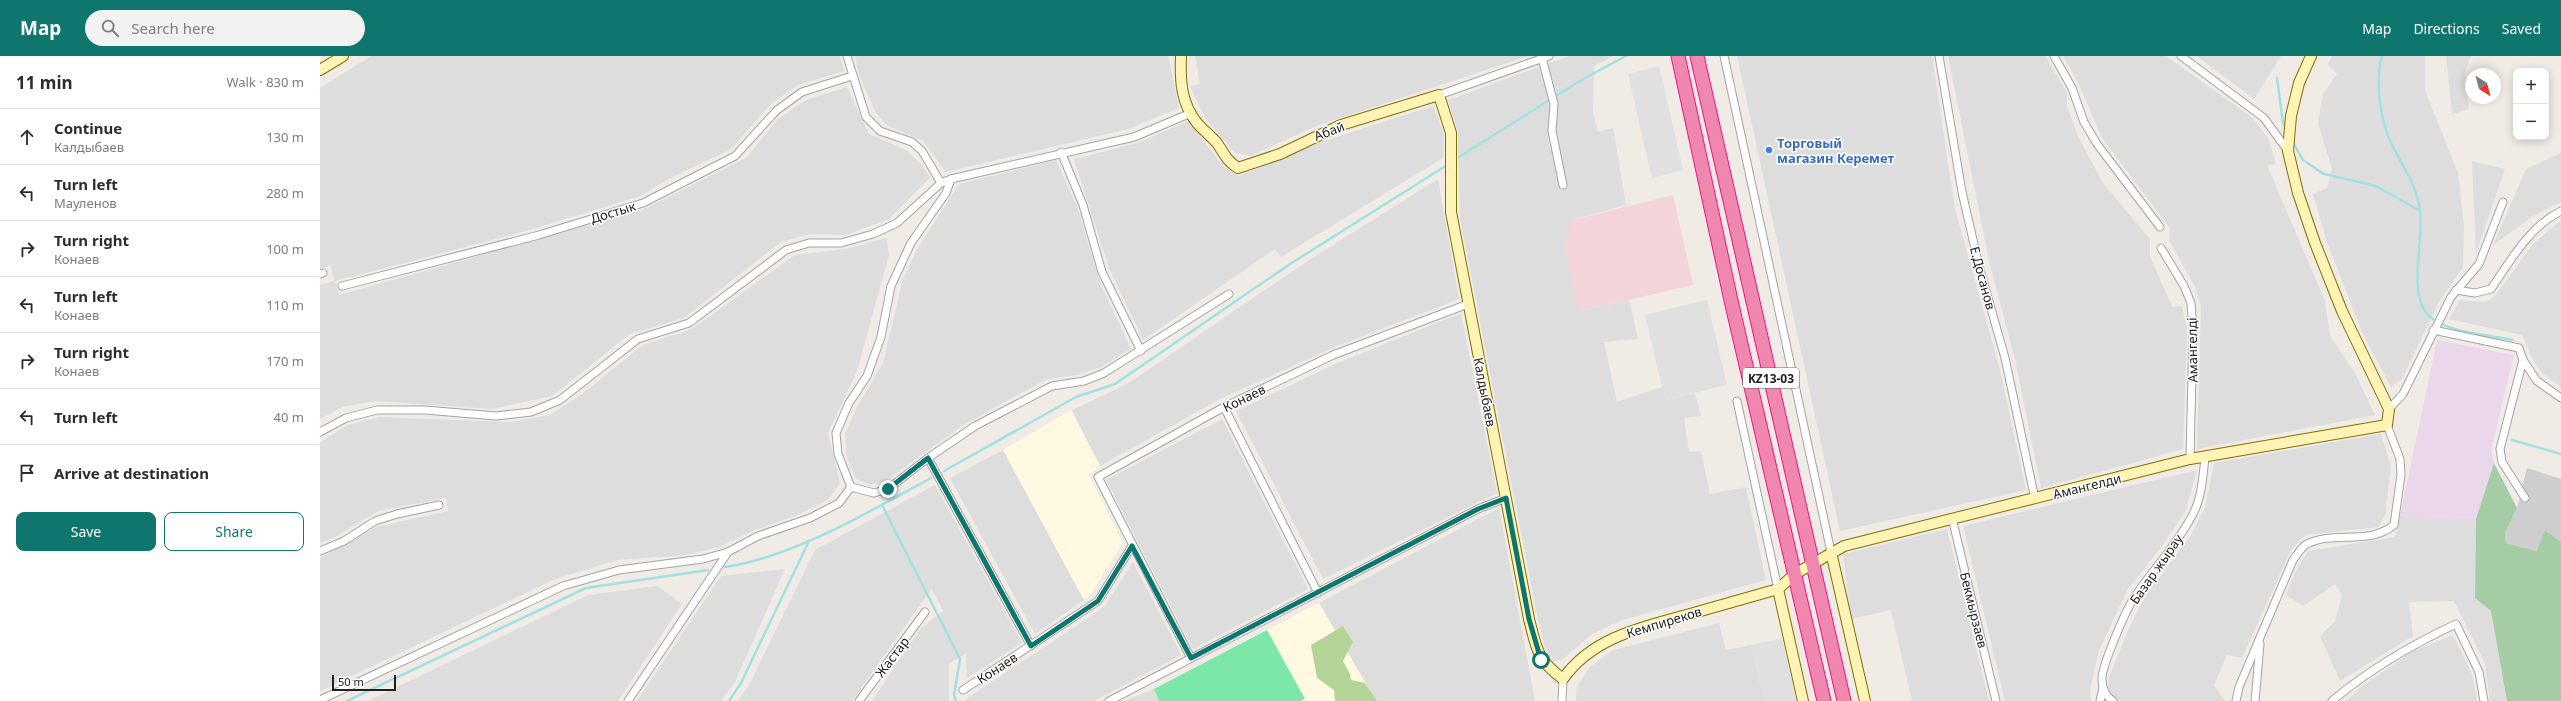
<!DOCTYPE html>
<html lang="en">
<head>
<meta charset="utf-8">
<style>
	body { margin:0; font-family:"Noto Sans",sans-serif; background:#f2f2f3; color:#2b2b33 }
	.controls { position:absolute; right:12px; top:12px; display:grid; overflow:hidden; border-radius:8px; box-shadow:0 2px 10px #0003 }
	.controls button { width:36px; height:36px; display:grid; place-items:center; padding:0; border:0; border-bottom:1px solid #e1e1e2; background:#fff; color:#2b2b33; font:20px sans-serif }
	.compass { position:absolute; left:2145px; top:12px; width:36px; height:36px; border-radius:50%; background:#fff; box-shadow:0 2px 10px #0003; rotate:144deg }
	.scale { position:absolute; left:12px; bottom:10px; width:64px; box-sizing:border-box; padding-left:4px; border:2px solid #202020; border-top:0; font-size:11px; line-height:14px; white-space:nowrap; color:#202020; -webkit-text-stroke:3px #fff; paint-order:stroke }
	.stop { position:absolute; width:12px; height:12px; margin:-9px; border:3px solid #0f766e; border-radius:50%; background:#fff }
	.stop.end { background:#0f766e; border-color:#fff; box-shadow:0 1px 4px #0008 }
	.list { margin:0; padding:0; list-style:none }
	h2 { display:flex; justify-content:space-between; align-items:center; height:52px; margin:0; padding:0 16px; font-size:17px }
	h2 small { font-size:13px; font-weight:400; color:#7c7c81 }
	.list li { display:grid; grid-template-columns:26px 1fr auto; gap:12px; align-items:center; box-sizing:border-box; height:56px; padding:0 16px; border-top:1px solid #e1e1e2 }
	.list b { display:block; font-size:15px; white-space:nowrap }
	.list p { margin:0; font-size:13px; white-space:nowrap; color:#7c7c81 }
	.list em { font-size:13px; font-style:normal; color:#7c7c81 }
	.actions { display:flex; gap:8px; padding:12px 16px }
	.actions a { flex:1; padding:9px 0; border:1px solid #0f766e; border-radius:8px; text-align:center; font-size:14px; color:#0f766e }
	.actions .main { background:#0f766e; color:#fff }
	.icon { flex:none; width:22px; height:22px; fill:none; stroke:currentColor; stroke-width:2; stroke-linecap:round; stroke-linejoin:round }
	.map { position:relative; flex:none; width:2241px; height:645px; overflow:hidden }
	header { display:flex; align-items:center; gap:24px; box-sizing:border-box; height:56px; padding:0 20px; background:#0f766e; color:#fff }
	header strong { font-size:19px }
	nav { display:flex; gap:22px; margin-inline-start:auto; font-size:14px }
	.search { width:280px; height:36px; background:#f2f2f3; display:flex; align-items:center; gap:10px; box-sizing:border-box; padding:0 14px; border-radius:22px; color:#7c7c81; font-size:15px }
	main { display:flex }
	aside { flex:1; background:#fff }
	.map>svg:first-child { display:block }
	.residential { fill:#dedddd }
	.commercial { fill:#f3d4d9 }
	.industrial { fill:#ebd7eb }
	.education { fill:#fff9e1 }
	.religious { fill:#cecece }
	.forest { fill:#b5d497 }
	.cemetery { fill:#a6cca5 }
	.pitch { fill:#7de7a9 }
	.parking { fill:#e0e0e0 }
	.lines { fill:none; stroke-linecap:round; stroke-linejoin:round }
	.stream { stroke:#a2e1e3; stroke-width:2.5 }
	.street-casing { stroke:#a4a4a4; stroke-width:9 }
	.secondary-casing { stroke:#7e7200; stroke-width:12 }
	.highway-casing { stroke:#eb178a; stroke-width:15 }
	.street { stroke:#fff; stroke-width:7 }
	.secondary { stroke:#fff4b6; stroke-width:10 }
	.highway { stroke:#ef87af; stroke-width:13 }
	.route { stroke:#0f766e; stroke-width:5 }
	.shop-dot { fill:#3f7fe0; stroke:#fff; stroke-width:1.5 }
	.labels { text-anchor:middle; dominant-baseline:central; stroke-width:3; stroke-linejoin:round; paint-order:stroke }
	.shield { fill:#fff; stroke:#636363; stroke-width:1 }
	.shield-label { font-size:12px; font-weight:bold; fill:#202020 }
	.street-label { font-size:13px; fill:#202020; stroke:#fff }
	.shop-label { font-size:13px; font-weight:bold; fill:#366cbe; stroke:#fff; text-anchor:start }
</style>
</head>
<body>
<header>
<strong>Map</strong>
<div class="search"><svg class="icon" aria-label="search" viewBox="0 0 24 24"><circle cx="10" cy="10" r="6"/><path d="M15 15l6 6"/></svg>Search here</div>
<nav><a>Map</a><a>Directions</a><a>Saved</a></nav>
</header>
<main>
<aside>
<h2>11 min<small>Walk · 830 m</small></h2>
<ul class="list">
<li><svg class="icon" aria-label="ahead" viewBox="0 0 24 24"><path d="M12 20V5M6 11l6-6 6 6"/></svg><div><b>Continue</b><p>Калдыбаев</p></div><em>130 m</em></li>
<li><svg class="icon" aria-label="left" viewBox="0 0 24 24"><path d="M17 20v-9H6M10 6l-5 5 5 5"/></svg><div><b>Turn left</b><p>Мауленов</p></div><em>280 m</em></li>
<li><svg class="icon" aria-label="right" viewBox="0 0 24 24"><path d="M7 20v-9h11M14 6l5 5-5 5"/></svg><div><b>Turn right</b><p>Конаев</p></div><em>100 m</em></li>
<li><svg class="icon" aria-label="left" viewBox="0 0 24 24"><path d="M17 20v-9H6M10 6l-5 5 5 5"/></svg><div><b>Turn left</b><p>Конаев</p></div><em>110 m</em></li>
<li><svg class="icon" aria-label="right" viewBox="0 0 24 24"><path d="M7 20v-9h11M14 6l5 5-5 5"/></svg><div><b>Turn right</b><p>Конаев</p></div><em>170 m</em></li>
<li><svg class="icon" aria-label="left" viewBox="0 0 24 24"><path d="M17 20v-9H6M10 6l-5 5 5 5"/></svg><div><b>Turn left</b></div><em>40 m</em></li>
<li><svg class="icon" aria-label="arrive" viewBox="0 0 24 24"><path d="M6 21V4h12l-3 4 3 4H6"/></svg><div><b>Arrive at destination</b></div></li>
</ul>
<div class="actions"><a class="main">Save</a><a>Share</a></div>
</aside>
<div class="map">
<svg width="2241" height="645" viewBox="0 0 2241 645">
	<rect width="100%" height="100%" fill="#f1ebe6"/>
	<!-- residential -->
	<g class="residential">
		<polygon points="51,0 520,0 524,15 478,29 451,48 410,94 350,122 320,140 210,174 15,225 19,239 322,154 426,102 458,63 486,44 527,31 549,78 586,94 602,109 610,122 569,163 526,179 489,178 461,186 364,262 310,278 232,340 172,353 55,345 22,351 0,363 0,229 14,225 11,209 0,213 0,32"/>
		<polygon points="535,0 848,0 859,52 808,73 626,116 603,85 566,69 555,55 539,19"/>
		<polygon points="875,0 1208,0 999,69 930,100 915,97 885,62 870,30 880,28"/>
		<polygon points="1249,0 1293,0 1274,10 1273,56 1278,76 1293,72 1306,149 1252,164 1260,255 1309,244 1318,283 1284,286 1297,346 1342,331 1346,344 1375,337 1381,360 1364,362 1369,396 1381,395 1390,438 1426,431 1446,524 1303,564 1272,578 1242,604 1233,605 1225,591 1218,564 1140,162 1138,77 1128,44"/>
		<polygon points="1417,0 1612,0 1635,153 1680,314 1706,434 1520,475"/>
		<polygon points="1628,0 1725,0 1747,36 1747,50 1758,80 1783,127 1830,183 1830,200 1852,251 1862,250 1867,273 1863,393 1721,432 1696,308 1669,204"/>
		<polygon points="1743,0 1846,0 1933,62 1948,82 1956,108 1947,109 2005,245 2010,280 2036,319 2055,359 1877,393 1881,250 1875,231 1850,186 1849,171 1782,82 1757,24"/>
		<polygon points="1877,0 1961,0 1934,43"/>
		<polygon points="2012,0 2105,0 2105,34 2138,117 2144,170 2143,211 2119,246 2082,323 2071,331 2042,276 2007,186 1993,138 2007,132 2012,113 1998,67 2003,38 2017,18 2008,8"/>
		<polygon points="2126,0 2151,0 2145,15 2149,53 2132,58"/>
		<polygon points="1113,50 1124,78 1123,102 961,201 955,193 823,284 789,212 754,103 818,87 868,65 904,111 919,120 1007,84"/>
		<polygon points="2241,97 2241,146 2212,161 2173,189 2206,113"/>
		<polygon points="736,104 757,150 781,229 811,293 781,311 757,319 727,323 645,368 564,426 550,429 536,423 527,401 525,377 537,351 563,307 582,226 596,195 639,128"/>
		<polygon points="2152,105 2185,113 2156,197"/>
		<polygon points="1118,123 1139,243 1017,290 900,343 780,410 752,354 807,328 989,204"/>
		<polygon points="2241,164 2241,331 2223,318 2214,306 2202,279 2129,263 2140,244 2166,246 2175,240 2213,188"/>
		<polygon points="567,182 569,199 537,315 508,377 520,427 508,444 480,458 432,475 400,491 367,499 298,504 235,523 0,635 0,502 57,471 128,455 126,442 58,455 17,480 0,487 0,387 5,383 28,369 60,361 191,366 230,359 262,338 323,289 372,273 475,199 526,193"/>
		<polygon points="1141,257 1177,437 1003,523 916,355 1013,309"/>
		<polygon points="902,363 988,533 873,593 786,424"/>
		<polygon points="2061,378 2071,410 2065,460 2058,471 1985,479 1971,494 1922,602 1907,599 1894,629 1905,645 1788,645 1789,621 1810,570 1825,541 1871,479 1885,451 1894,407"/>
		<polygon points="683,394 764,544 715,578 630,422"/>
		<polygon points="1877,414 1865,456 1843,489 1808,533 1779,594 1770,634 1771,645 1685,645 1643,470"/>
		<polygon points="615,429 702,587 647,622 646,597 629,608 629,645 552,645 601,572 623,555 612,532 532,645 418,645 429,629 495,494"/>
		<polygon points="1179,452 1215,645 1056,645 999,547"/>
		<polygon points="2080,460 2156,463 2155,542 2171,555 2187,645 2170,645 2165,608 2134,545 2089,546 2093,580 2020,625 2000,580 2015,565 2022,539 2015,528 1983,550 1966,539 1977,512 1988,495 2075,481"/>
		<polygon points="1627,473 1669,645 1592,645 1571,554 1531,563 1523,498"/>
		<polygon points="813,506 861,599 774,645 643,645 784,551"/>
		<polygon points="465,513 414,628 401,645 317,645 401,520"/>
		<polygon points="337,530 362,548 298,645 48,645 268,539"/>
		<polygon points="1399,567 1406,594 1431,589 1444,645 1256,645 1257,630 1270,611 1293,594"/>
		<polygon points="2133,579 2152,618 2157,645 2026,645 2041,631 2093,595"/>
		<polygon points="834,633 839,645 804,645"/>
	</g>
	<!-- commercial -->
	<polygon class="commercial" points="1353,139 1373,229 1260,255 1243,191 1252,164"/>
	<!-- industrial -->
	<polygon class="industrial" points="2117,284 2194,299 2171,395 2174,407 2156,463 2080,460"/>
	<!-- education -->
	<g class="education">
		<polygon points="751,354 780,410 769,419 803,487 771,538 764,544 683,394"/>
		<polygon points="999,547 1056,645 839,645 834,633"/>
	</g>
	<!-- religious -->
	<polygon class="religious" points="2207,412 2241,423 2241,486 2225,474 2218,495 2186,487 2185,477 2197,452"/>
	<!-- forest -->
	<polygon class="forest" points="1023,570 1033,586 1023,605 1030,618 1031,624 1045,627 1057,645 1015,645 1014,634 997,622 991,589"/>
	<!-- cemetery -->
	<polygon class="cemetery" points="2174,407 2197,452 2185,477 2186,487 2217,495 2225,474 2241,486 2241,645 2187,645 2171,555 2155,542 2156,463"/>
	<!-- pitch -->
	<polygon class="pitch" points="947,574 985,643 980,645 839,645 834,633"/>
	<!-- parking -->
	<g class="parking">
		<polygon points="1339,10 1363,114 1332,122 1308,18"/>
		<polygon points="1387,244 1407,329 1345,344 1325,259"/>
		<polygon points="1462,582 1476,645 1444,645 1431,589"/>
	</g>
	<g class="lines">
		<!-- stream -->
		<g class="stream">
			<path d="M 2062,0 C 2055,25 2060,65 2072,89 C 2083,111 2097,129 2100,155 C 2104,184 2088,236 2107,258 C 2124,277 2170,279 2193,284"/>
			<polyline points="1957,22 1963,67 1966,73"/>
			<polyline points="1972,85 1983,104 2004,118 2056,130 2100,155"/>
			<polyline points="1139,101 1263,23 1306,0"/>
			<polyline points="2192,384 2241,398"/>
			<polyline points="624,415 756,341 795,328 970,208 1124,111"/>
			<polyline points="562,449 640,603 634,639 636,645"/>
			<path d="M 405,511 C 473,501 551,455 611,422"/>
			<polyline points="27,645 266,532 388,514"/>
			<polyline points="409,645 421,627 489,485"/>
		</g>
		<!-- street casing -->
		<g class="street-casing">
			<g id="street">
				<polyline points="527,0 546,61 560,75 592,86 602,95 621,127"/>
				<polyline points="1404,0 1511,496"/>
				<polyline points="1619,0 1642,136 1659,210 1685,302 1715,443"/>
				<polyline points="1734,0 1752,32 1764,66 1777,88 1840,171"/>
				<polyline points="1861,0 1944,62 1968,95"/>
				<polyline points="1222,2 1234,48 1232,75 1243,129"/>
				<polyline points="1119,39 1229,0"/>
				<polyline points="741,96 763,149 782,216 821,295"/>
				<polyline points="1841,192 1864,230 1871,247 1873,274 1870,403"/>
				<polyline points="0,218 3,217"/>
				<polyline points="22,230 219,179 323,147 415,100 457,54 482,36 532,20"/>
				<path d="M 2136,234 L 2155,237 L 2171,233 C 2191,204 2209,171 2241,155"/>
				<polyline points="2113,274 2199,292 2203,304 2180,393 2182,406 2205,442"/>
				<polyline points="2203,304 2217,325 2241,342"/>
				<polyline points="1417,345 1458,533"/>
				<polyline points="904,351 998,537"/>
				<polyline points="2069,353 2083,338 2131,241 2159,208 2183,146"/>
				<polyline points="0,376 26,362 57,354 105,354 176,360 211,356 240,344 318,283 369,267 466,194 489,187 521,187 553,178 577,167 621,127 631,123 814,81 871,57"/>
				<polyline points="608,402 711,590"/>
				<polyline points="531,431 518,398 516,377 529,347 547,320 561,281 571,230 591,187 626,137 631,123"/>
				<polyline points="1632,462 1676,645"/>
				<polyline points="0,495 24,485 55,465 77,458 119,449"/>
				<polyline points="871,602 778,421 904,351 1013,299 1148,248"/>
				<polyline points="643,634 778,545 812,490"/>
				<polyline points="0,644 243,530 299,514 383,503 408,496 438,480 490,462 519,447 531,431 554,437 568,433 608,402 655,370 732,330 764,325 784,317 909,238"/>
				<polyline points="308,645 408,496"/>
				<polyline points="539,645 605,556"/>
				<polyline points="789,645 1158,453 1186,442"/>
				<polyline points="1242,645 1243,623"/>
				<polyline points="1780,645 1783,632"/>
				<path d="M 1793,645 C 1786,641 1782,632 1782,624 C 1781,611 1806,554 1814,542 C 1833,513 1857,489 1873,458 C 1882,441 1883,419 1885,401"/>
				<path d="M 1916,645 L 1919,631 L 1973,504 C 1977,499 1982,490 1987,488 C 2015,474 2048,490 2074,469 L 2081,419 L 2080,403 L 2067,369"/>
				<polyline points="1935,645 1940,588"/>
				<path d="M 2012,645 C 2050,613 2091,589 2136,568 L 2159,616 L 2164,645"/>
			</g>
		</g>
		<!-- secondary casing -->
		<g class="secondary-casing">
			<g id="secondary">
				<path d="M 861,0 C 860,25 861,47 877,67 C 883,74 891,80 897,87 C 905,99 906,104 918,112 L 960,98 L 1021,69 L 1119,39 L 1131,77 L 1131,156 L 1209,563 C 1217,593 1216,603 1243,623 C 1272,581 1323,571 1370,558 C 1399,550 1429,541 1458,533 L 1475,518 L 1524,490 L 1870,403 L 2067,369 L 2069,353 L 2022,255 L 1995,187 L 1978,137 L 1968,95 L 1971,60 L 1979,27 L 1991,0"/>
				<polyline points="0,14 23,0"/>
				<polyline points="1511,496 1545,645"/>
				<polyline points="1458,533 1483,645"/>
			</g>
		</g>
		<!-- highway casing -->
		<g class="highway-casing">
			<g id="highway">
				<polyline points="1358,0 1412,249 1504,645"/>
				<polyline points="1377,0 1524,645"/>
			</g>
		</g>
		<!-- street -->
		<use href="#street" class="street"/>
		<!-- secondary -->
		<use href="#secondary" class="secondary"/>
		<!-- highway -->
		<use href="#highway" class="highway"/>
	</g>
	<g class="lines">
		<!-- route -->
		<polyline class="route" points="568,433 608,402 711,590 778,545 812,490 871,602 1158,453 1186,442 1209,563 1221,604"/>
	</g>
	<!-- markers -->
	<circle class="shop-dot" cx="1449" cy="94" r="4"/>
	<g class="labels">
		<!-- shield labels -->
		<rect class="shield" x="1423" y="312" width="56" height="20" rx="3"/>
		<g class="shield-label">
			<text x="1451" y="322">KZ13-03</text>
		</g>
		<!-- street labels -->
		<g class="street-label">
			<text transform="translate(1009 75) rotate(-21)">Абай</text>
			<text transform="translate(293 156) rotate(-17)">Достык</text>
			<text transform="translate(1663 222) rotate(75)">Е.Досанов</text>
			<text transform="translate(1872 294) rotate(-91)">Амангелді</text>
			<text transform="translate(1165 336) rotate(79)">Калдыбаев</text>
			<text transform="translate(924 342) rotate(-26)">Конаев</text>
			<text transform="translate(1767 430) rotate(-14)">Амангелди</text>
			<text transform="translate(1836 513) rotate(-55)">Базар жырау</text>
			<text transform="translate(1654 554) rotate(76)">Бекмырзаев</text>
			<text transform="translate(1344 566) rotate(-17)">Кемпиреков</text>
			<text transform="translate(572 601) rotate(-53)">Жастар</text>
			<text transform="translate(677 612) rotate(-33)">Конаев</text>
		</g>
		<!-- shop labels -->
		<g class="shop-label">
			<text x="1457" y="87">Торговый<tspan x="1457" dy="15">магазин Керемет</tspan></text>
		</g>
	</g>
</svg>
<div class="controls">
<button>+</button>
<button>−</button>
</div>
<svg class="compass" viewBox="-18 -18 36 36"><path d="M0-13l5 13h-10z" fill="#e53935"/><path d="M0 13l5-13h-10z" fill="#7c7c81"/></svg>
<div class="scale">50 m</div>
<div class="stop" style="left:1221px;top:604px"></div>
<div class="stop end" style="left:568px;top:433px"></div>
</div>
</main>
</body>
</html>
